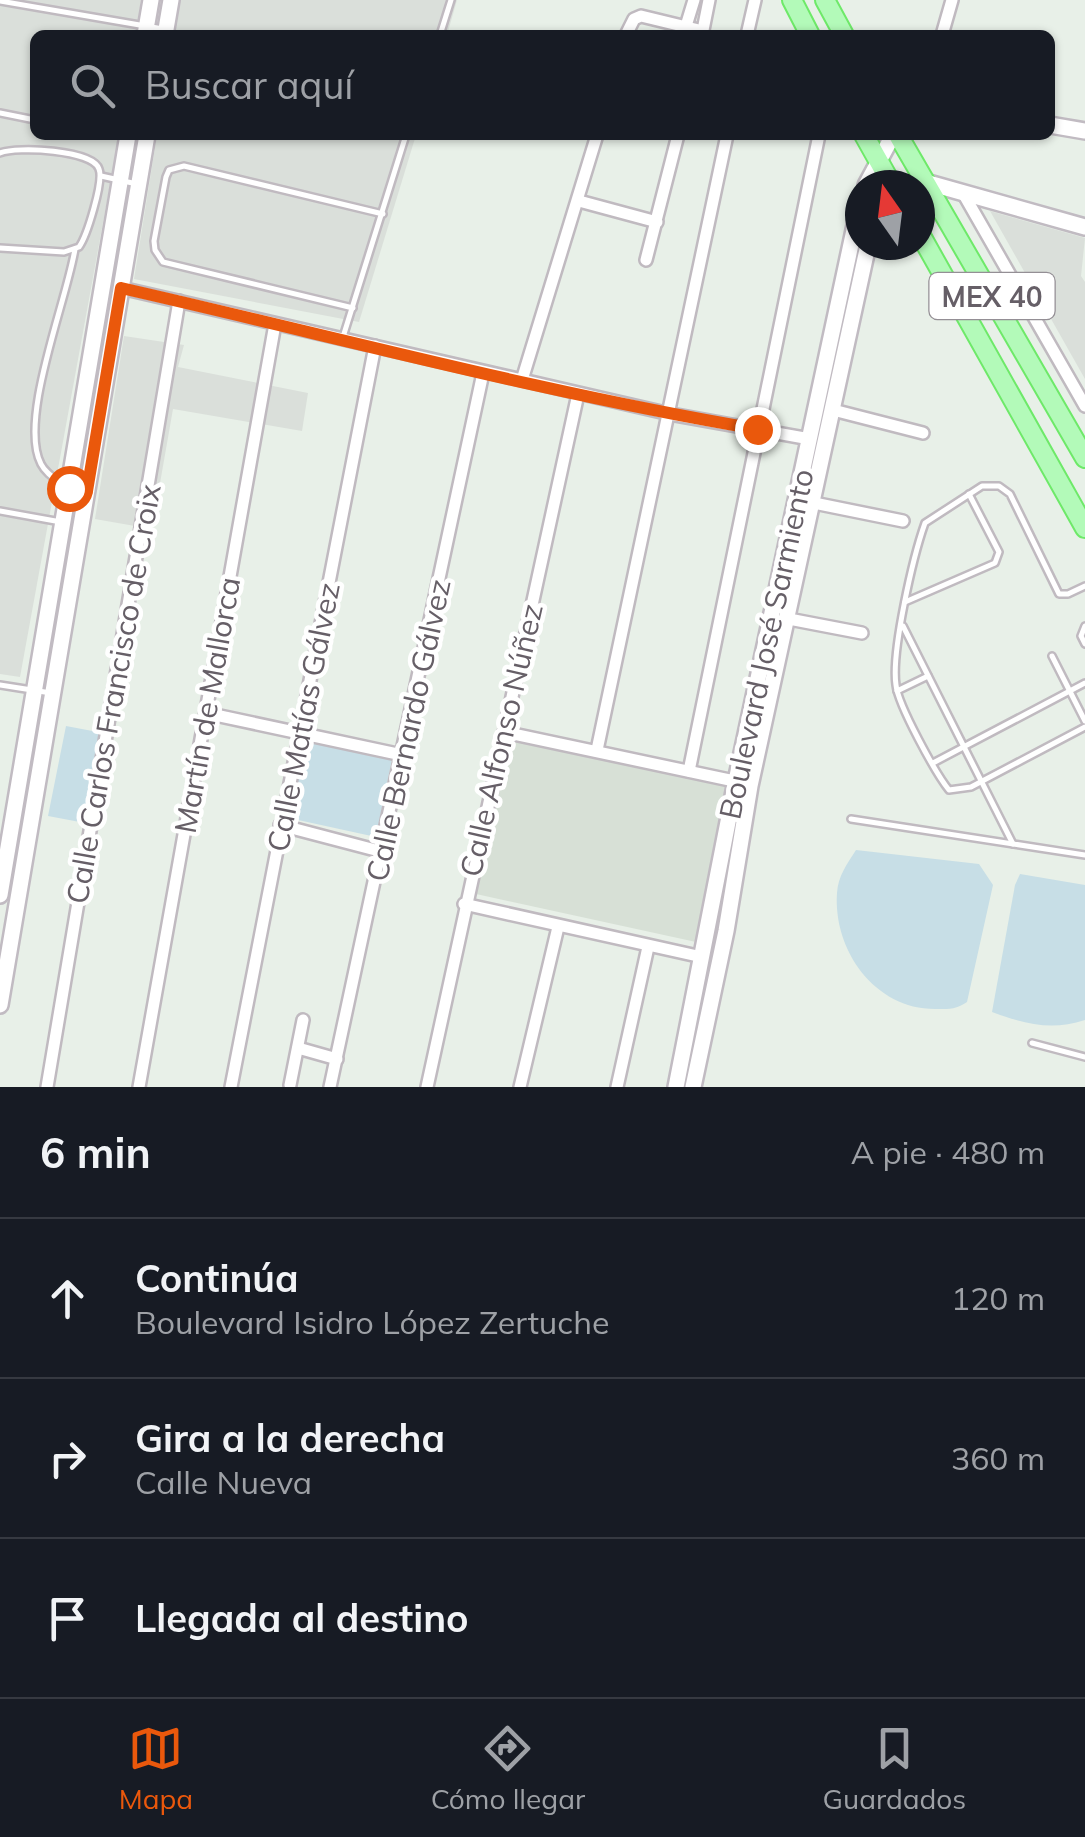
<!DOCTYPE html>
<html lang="es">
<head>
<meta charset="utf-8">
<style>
	body { margin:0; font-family:Mulish,sans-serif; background:#242831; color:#f1f3f6 }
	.compass { position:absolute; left:845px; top:170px; width:90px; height:90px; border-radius:50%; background:#171b24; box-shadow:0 2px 8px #0004; rotate:346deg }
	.stop { position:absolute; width:30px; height:30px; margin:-22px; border:8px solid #ea580c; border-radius:50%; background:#fff }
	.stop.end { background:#ea580c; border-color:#fff; box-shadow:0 2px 10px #0008 }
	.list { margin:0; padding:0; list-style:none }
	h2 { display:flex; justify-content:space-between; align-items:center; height:130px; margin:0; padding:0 40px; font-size:42px }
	h2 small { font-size:32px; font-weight:400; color:#9ea1a6 }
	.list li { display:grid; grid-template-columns:65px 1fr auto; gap:30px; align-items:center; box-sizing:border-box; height:160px; padding:0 40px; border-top:2px solid #363941 }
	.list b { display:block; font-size:38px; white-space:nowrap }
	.list p { margin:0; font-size:32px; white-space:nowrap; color:#9ea1a6 }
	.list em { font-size:32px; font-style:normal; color:#9ea1a6 }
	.icon { flex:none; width:55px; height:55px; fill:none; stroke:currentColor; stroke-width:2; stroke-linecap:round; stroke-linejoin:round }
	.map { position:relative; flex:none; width:1085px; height:1087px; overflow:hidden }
	.search { position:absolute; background:#171b24; box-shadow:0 2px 8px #0004; left:30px; right:30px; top:30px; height:110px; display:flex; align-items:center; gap:25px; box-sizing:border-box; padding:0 35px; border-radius:15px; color:#9ea1a6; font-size:38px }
	.sheet { height:610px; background:#171b24 }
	nav { display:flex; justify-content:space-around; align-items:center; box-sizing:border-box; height:140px; border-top:2px solid #363941; background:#171b24; font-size:28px; color:#9ea1a6 }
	nav a { display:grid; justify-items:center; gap:5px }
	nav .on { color:#ea580c }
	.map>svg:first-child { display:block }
	.industrial { fill:#dadfda }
	.education { fill:#d7e0d6 }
	.green { fill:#c7dee6 }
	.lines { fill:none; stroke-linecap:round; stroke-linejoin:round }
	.lane-casing { stroke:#c0bac0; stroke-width:10 }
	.street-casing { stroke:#c0bac0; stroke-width:16 }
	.secondary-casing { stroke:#c1bbc2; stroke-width:20 }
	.primary-casing { stroke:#6ee969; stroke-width:22 }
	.lane { stroke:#fff; stroke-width:5 }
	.street { stroke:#fff; stroke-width:11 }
	.secondary { stroke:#fff; stroke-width:15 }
	.primary { stroke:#b3fab9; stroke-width:18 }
	.route { stroke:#ea580c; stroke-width:12 }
	.labels { text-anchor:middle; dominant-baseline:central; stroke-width:9; stroke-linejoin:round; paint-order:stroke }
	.shield { fill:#fff; stroke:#948f95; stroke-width:2.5 }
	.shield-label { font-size:28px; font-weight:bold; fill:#665f67 }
	.street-label { font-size:30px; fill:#665f67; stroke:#fff }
</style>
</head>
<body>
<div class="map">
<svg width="1085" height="1087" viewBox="0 0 1085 1087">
	<rect width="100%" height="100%" fill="#e8f0e8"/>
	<!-- industrial -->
	<g class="industrial">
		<polygon points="0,0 141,0 136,35 35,35 35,135 119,135 20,677 0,674"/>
		<polygon points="178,0 457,0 447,35 172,35"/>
		<polygon points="157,135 416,135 359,322 134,279"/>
		<polygon points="990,211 1085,238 1081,276 1085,282 1085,379"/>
		<polygon points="124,336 184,345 178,367 308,393 302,431 173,409 152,529 95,519"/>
	</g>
	<!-- education -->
	<polygon class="education" points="509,740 726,785 696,942 476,894"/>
	<!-- green -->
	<g class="green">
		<polygon points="66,726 103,733 85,823 48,816"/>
		<polygon points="305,735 393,754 376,837 289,818"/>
		<path d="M 856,850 L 979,864 L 993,885 L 967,1002 C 957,1009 950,1009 938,1009 C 876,1011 833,951 837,893 C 838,876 847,864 856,850 Z"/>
		<path d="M 1020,874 L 1085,885 L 1085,1020 C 1051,1031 1025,1024 992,1012 L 1015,885 Z"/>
	</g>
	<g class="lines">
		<!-- lane casing -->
		<g class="lane-casing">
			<g id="lane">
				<polyline points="0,1 163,29"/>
				<polyline points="440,35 451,0"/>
				<polyline points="0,113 35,120"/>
				<path d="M 0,153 C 17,146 93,150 99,169 C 104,181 87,236 79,247 L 64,252 L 0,248"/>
				<polyline points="101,176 137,184"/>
				<polyline points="353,308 163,262 155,250 154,241 166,177 169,170 184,166 383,214"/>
				<polyline points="343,337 406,135"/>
				<path d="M 64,485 C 56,479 46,474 41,464 C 18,420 67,300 75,249"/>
				<polyline points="0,511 61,522"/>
				<path d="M 1085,586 L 1068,594 L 1059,594 L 1010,494 L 999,486 L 982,486 L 925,523 C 913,557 891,652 896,685 C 898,705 936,774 949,790 L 971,787 L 1085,727"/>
				<polyline points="905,602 995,563 999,552 969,494"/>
				<polyline points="903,626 1013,844"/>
				<polyline points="1085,626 1081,636 1085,644"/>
				<polyline points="1052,656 1085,721"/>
				<polyline points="0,685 51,693"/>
				<polyline points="897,691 928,676"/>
				<polyline points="933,763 1085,683"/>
				<polyline points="851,819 1085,855"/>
				<polyline points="1032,1043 1085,1057"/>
			</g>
		</g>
		<!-- street casing -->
		<g class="street-casing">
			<g id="street">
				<polyline points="686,26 694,0"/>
				<polyline points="626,35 634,19 641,16 703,31"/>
				<polyline points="702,35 709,0"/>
				<polyline points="747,35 755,0"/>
				<polyline points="942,35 952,0"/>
				<polyline points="963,193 1085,406"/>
				<polyline points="579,201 657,222"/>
				<polyline points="646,260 678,135"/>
				<polyline points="121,288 670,414 810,439"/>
				<polyline points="522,380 597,135"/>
				<polyline points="833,410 923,433"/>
				<polyline points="814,503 903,521"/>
				<polyline points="789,619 862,633"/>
				<polyline points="206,713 402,755"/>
				<polyline points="504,732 739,782"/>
				<polyline points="597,750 727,135"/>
				<polyline points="689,771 819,135"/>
				<polyline points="280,825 383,852"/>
				<polyline points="464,904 702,957"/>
				<polyline points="298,1048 337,1059"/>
				<polyline points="290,1085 303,1020"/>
				<polyline points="47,1087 179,301"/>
				<polyline points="139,1087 275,324"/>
				<polyline points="231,1087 375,346"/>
				<polyline points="330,1087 483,373"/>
				<polyline points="427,1087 578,394"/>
				<polyline points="520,1087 558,927"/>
				<polyline points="617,1087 648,947"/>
			</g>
		</g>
		<!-- secondary casing -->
		<g class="secondary-casing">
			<g id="secondary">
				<polyline points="145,35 151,0"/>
				<polyline points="165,35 171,0"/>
				<polyline points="1050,125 1085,131"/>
				<polyline points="866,185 893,135"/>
				<polyline points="905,185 925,182 1085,227"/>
				<polyline points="0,895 128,135"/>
				<polyline points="0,1005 147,135"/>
				<polyline points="676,1087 736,781 860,202"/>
				<polyline points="693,1087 726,931 750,786 868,245"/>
			</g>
		</g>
		<!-- primary casing -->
		<g class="primary-casing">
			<g id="primary">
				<polyline points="792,0 810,35"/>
				<polyline points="825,0 844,35"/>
				<polyline points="864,135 892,185"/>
				<polyline points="898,135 1085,458"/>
				<polyline points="920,234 1085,528"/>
			</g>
		</g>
		<!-- lane -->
		<use href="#lane" class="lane"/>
		<!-- street -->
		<use href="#street" class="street"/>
		<!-- secondary -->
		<use href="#secondary" class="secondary"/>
		<!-- primary -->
		<use href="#primary" class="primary"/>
	</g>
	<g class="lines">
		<!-- route -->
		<path class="route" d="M 69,488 L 87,491 L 121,288 C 333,336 543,393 757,429"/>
	</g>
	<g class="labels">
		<!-- shield labels -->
		<rect class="shield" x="929.5" y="273" width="125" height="46" rx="8"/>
		<g class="shield-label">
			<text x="992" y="296">MEX 40</text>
		</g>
		<!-- street labels -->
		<g class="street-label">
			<text transform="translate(766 644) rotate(-78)">Boulevard José Sarmiento</text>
			<text transform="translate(113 694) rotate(-80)">Calle Carlos Francisco de Croix</text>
			<text transform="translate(207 705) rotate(-80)">Martín de Mallorca</text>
			<text transform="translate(303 717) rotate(-79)">Calle Matías Gálvez</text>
			<text transform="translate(408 730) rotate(-78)">Calle Bernardo Gálvez</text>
			<text transform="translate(501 740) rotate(-77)">Calle Alfonso Núñez</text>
		</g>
	</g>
</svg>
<svg class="compass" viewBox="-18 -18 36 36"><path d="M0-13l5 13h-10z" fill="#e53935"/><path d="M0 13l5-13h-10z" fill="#9ea1a6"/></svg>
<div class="stop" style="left:69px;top:488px"></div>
<div class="stop end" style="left:757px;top:429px"></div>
<div class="search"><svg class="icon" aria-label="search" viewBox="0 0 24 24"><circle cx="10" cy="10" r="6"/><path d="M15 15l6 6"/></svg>Buscar aquí</div>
</div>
<section class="sheet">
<h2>6 min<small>A pie · 480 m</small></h2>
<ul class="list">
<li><svg class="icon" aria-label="ahead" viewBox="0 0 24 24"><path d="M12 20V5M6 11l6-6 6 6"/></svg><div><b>Continúa</b><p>Boulevard Isidro López Zertuche</p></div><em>120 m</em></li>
<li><svg class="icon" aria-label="right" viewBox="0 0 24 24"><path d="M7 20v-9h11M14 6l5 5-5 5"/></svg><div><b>Gira a la derecha</b><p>Calle Nueva</p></div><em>360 m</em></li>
<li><svg class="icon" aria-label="arrive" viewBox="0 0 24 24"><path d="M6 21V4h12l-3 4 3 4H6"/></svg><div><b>Llegada al destino</b></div></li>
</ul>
</section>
<nav>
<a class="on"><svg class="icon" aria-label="map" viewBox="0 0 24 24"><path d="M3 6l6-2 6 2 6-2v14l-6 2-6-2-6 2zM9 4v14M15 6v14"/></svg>Mapa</a>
<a><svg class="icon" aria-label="directions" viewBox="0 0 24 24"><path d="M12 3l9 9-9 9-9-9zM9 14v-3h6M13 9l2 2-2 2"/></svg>Cómo llegar</a>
<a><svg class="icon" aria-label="saved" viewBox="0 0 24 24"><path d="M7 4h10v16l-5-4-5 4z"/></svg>Guardados</a>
</nav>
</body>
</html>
